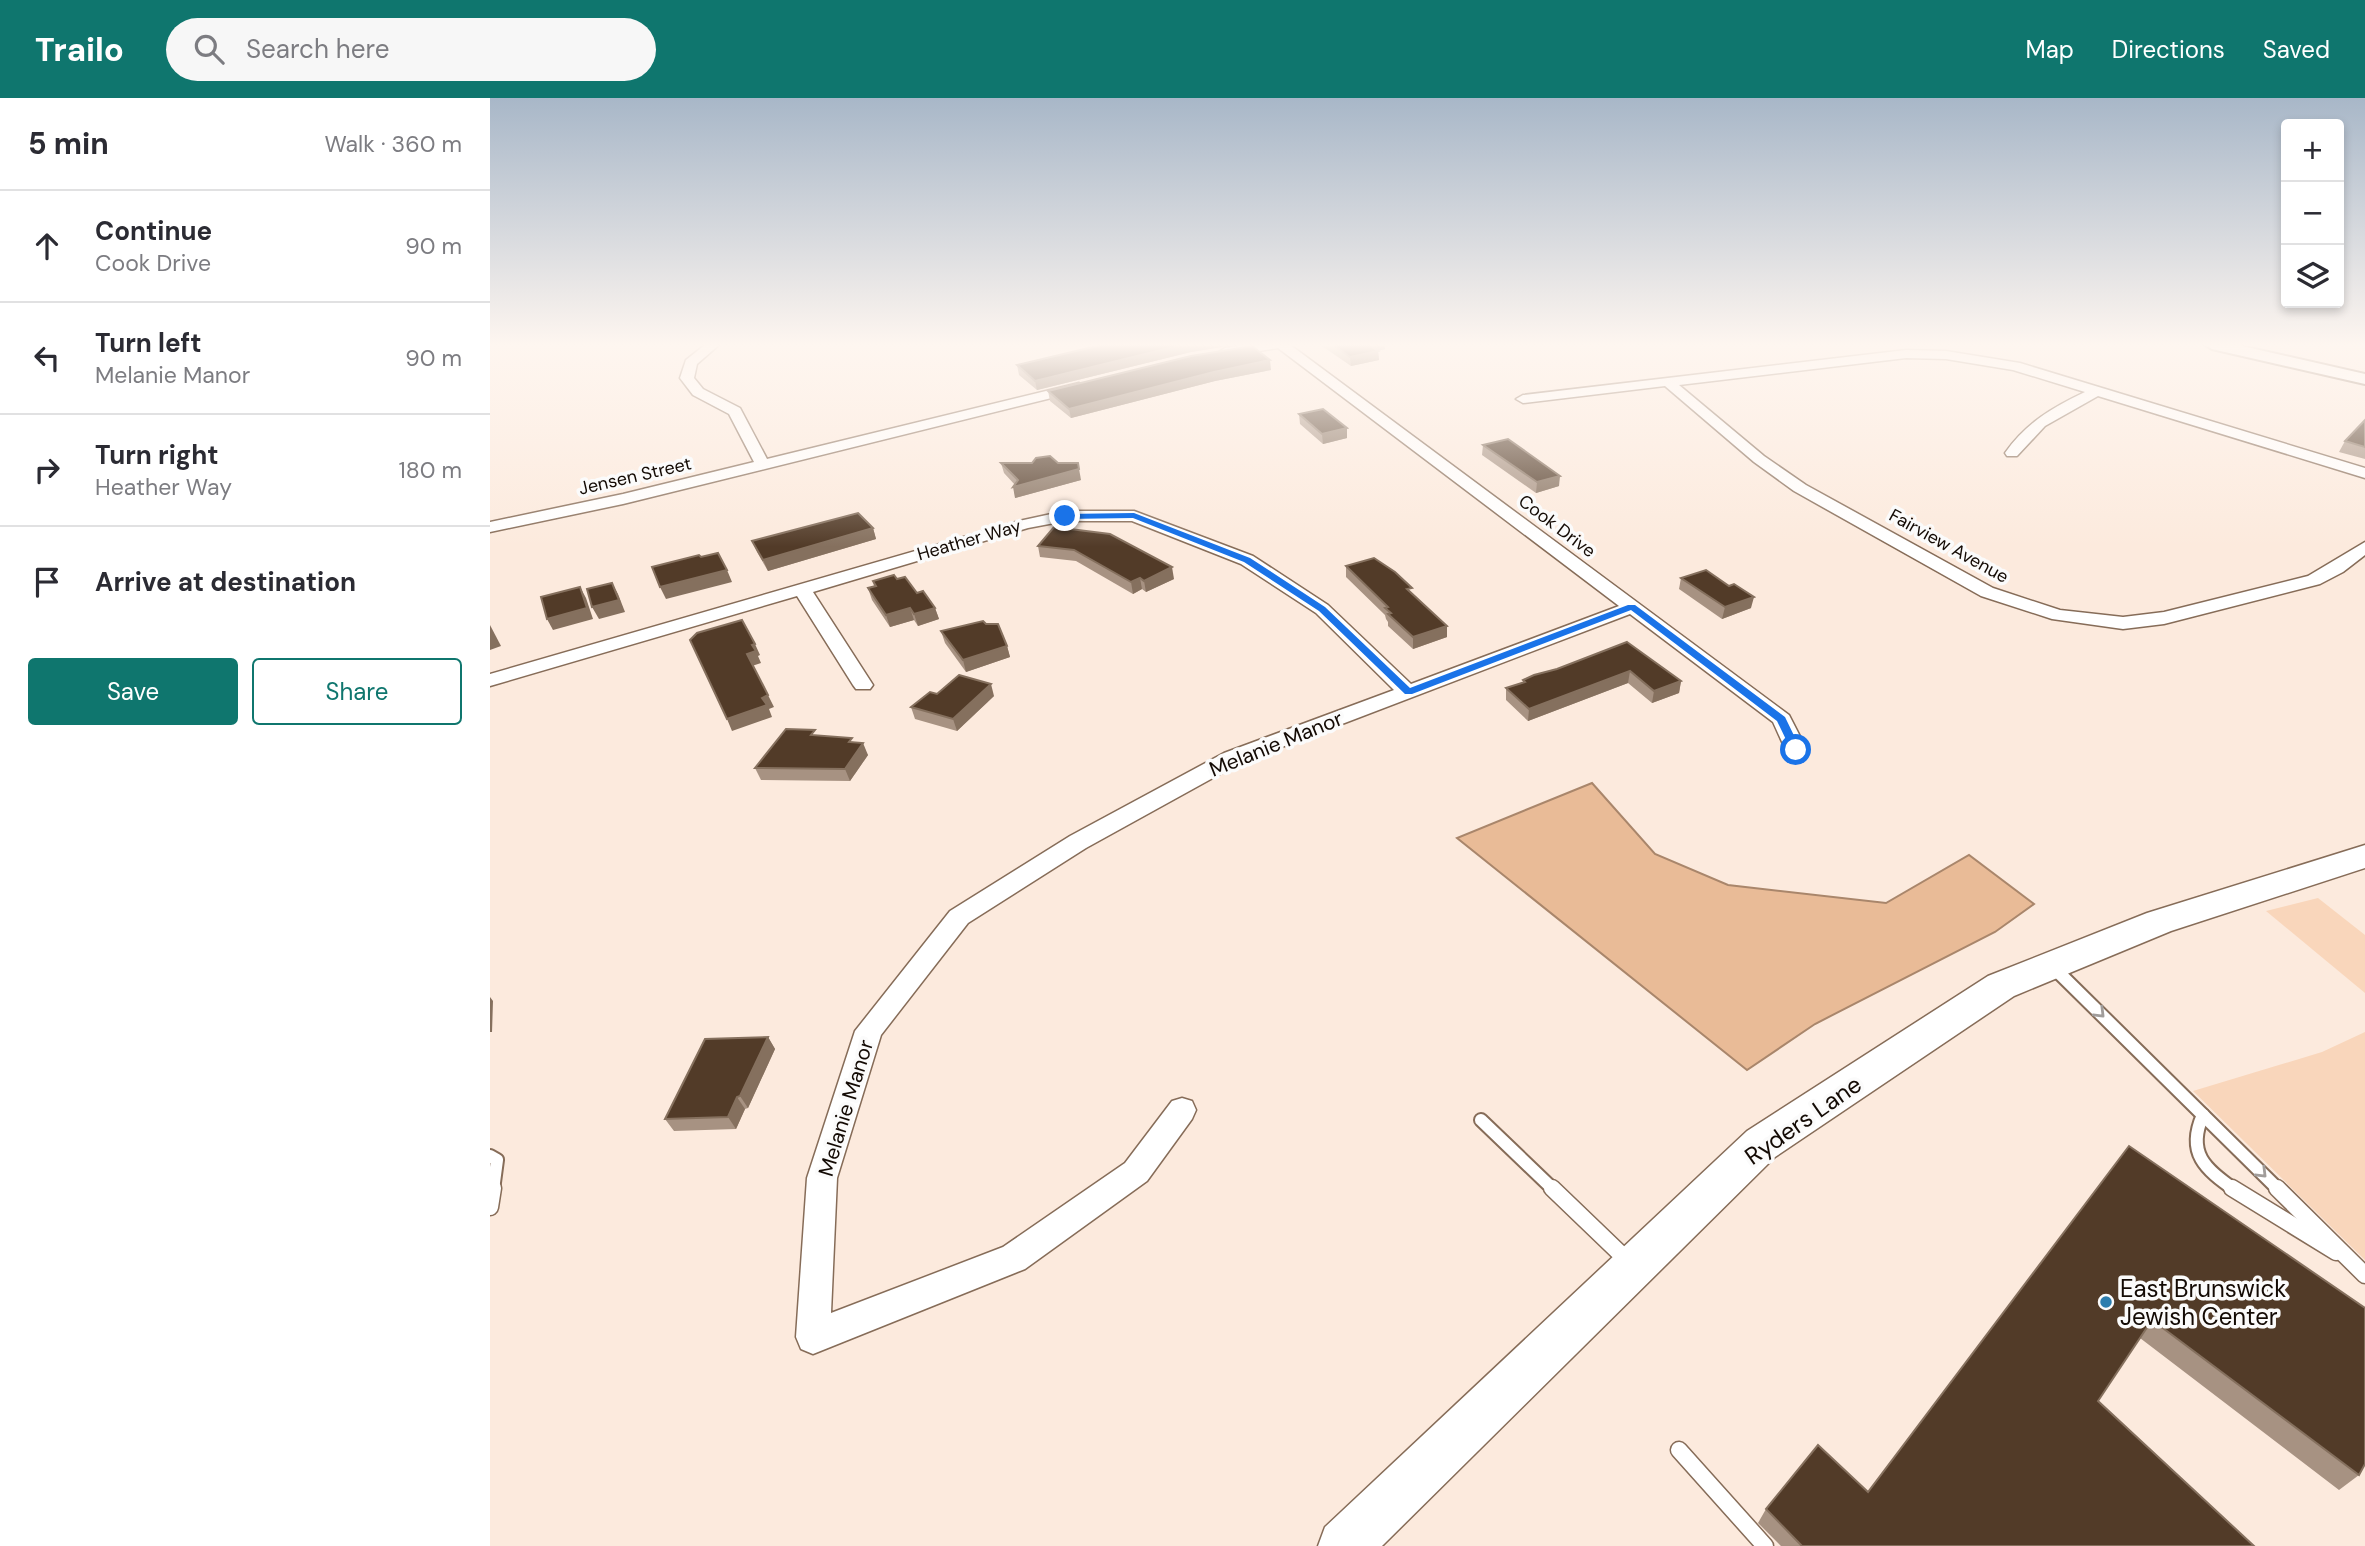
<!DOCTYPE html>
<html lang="en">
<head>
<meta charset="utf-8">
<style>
	body { margin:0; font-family:"DM Sans",sans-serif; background:#f7f7f7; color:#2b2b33 }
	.controls { position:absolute; right:21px; top:21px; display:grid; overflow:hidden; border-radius:7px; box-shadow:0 4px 10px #0003 }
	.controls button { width:63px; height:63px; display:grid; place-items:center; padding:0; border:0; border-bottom:2px solid #e1e1e2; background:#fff; color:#2b2b33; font:35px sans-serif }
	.stop { position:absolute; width:21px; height:21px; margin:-16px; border:5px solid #1a73e8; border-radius:50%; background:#fff }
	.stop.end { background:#1a73e8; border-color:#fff; box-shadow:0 2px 7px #0008 }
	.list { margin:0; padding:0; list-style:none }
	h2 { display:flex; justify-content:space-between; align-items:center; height:91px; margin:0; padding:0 28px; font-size:30px }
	h2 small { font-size:23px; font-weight:400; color:#7c7c81 }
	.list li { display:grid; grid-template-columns:46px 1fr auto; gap:21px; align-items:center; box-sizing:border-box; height:112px; padding:0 28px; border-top:2px solid #e1e1e2 }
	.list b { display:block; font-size:26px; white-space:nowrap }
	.list p { margin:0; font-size:23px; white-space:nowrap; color:#7c7c81 }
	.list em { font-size:23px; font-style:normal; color:#7c7c81 }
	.actions { display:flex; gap:14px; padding:21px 28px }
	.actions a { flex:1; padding:16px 0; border:2px solid #0f766e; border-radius:7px; text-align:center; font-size:24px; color:#0f766e }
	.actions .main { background:#0f766e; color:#fff }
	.icon { flex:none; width:38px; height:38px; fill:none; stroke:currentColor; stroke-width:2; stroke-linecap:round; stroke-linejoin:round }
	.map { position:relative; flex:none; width:1875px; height:1448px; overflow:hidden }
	header { display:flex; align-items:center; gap:42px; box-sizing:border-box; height:98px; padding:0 35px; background:#0f766e; color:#fff }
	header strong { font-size:33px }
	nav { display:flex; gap:38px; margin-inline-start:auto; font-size:24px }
	.search { width:490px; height:63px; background:#f7f7f7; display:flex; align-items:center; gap:18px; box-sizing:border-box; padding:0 24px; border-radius:38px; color:#7c7c81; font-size:26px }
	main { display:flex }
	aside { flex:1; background:#fff }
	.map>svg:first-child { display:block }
	.green { fill:#f9d6bb }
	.water { fill:#e9bb97; stroke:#a9866b; stroke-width:2 }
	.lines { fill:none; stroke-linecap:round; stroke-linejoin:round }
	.service-far1-casing { stroke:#866c58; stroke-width:16 }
	.service-casing { stroke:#866c58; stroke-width:19 }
	.minor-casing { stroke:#866c58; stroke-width:3 }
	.tertiary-casing { stroke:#866c58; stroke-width:4 }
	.secondary-casing { stroke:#866c58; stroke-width:3 }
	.service-far1 { stroke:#fff; stroke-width:12 }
	.service { stroke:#fff; stroke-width:16 }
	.minor { fill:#fff; fill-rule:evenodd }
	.tertiary { fill:#fff; fill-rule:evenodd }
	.secondary { fill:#fff; fill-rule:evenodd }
	.wall { fill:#a79282 }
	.shaded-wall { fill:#85705e }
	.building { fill:#523b28; stroke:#85705e; stroke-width:2 }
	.oneway { stroke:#a19d9b }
	.route { fill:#1a73e8 }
	.poi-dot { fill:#2c7dae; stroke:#fbfbfb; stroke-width:2.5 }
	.labels { text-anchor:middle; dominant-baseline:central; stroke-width:7; stroke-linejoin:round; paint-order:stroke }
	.far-street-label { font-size:18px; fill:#130a04; stroke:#fbfbfb }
	.street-label { font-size:21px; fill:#130a04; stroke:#fbfbfb }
	.near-street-label { font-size:24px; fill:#130a04; stroke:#fbfbfb }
	.near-poi-label { font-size:24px; fill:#130a04; stroke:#fbfbfb; text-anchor:start }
</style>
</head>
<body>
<header>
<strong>Trailo</strong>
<div class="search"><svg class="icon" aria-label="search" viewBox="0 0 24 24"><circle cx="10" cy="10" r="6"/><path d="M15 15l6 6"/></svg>Search here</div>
<nav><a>Map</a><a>Directions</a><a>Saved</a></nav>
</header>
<main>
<aside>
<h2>5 min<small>Walk · 360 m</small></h2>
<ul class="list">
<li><svg class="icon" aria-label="ahead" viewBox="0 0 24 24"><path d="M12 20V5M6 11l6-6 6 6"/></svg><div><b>Continue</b><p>Cook Drive</p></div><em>90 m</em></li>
<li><svg class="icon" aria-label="left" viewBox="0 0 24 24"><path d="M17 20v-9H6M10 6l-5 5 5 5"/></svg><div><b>Turn left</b><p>Melanie Manor</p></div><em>90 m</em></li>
<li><svg class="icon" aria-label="right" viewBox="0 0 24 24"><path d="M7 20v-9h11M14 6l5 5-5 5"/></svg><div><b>Turn right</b><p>Heather Way</p></div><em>180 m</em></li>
<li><svg class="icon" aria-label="arrive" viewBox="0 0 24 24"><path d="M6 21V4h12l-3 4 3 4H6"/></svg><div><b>Arrive at destination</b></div></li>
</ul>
<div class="actions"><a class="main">Save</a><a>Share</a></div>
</aside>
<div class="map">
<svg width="1875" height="1448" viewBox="0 0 1875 1448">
	<rect width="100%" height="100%" fill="#fceadd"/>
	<!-- green -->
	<g class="green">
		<polygon points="1828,800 1875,837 1875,895 1776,813"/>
		<polygon points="1875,934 1875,1162 1703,993 1832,954"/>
	</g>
	<!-- water -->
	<polygon class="water" points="1102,685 1165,756 1238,787 1396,805 1479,757 1544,806 1505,834 1325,926 1257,972 967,740"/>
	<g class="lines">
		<!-- service-far1 casing -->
		<g class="service-far1-casing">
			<g id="service-far1">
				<polyline points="1563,869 1789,1092"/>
				<path d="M 1713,1017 C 1696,1055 1715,1071 1745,1092"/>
				<polyline points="991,1022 1064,1092"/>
				<polyline points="0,1058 7,1062 3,1092"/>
			</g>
		</g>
		<!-- service casing -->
		<g class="service-casing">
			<g id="service">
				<polyline points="1062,1090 1138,1163"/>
				<polyline points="1742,1090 1846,1154"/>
				<polyline points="1787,1090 1875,1177"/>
				<polyline points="0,1109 3,1090"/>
				<polyline points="1189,1352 1275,1448"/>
			</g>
		</g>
		<!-- minor casing -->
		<g class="minor-casing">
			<g id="minor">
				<polygon points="216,246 230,246 207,266 204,280 213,291 250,310 277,361 589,285 596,289 594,292 133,406 0,434 0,424 133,396 264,364 239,316 203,297 190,280 196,262"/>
				<polygon points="762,246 799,246 1299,617 1317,652 1314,657 1298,657 1283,624 1140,516 750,665 596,750 478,825 391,937 347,1080 341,1215 513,1149 635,1065 682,1003 692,1000 702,1003 706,1012 702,1021 657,1083 535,1171 323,1256 311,1251 306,1239 317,1080 365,933 460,813 580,738 734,655 904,592 826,515 751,466 642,423 575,423 538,430 323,494 383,587 380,591 366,591 363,587 307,498 0,588 0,576 529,423 575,413 644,413 763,458 838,507 921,586 1129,508 788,250 735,258 729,254 735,250"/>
				<path d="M 1416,252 L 1456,253 L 1530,265 L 1875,370 L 1875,380 L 1608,298 L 1555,328 L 1527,358 L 1517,358 L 1515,355 C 1536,325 1563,309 1595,294 L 1523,272 L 1456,261 L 1416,260 L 1189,287 L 1274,358 L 1316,387 L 1503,490 L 1570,512 L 1633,519 L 1674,514 L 1818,478 L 1875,444 L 1875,457 L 1853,474 L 1830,486 L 1674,526 L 1633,531 L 1562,521 L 1491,498 L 1304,393 L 1264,364 L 1175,288 L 1033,305 L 1026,301 L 1033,297 Z"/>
			</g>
		</g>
		<!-- tertiary casing -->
		<g class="tertiary-casing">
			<polygon id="tertiary" points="1714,246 1743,246 1875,276 1875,286 1722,251"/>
		</g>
		<!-- secondary casing -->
		<g class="secondary-casing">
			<polygon id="secondary" points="1875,747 1875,770 1681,833 1524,898 1285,1059 892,1448 828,1448 835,1429 1257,1033 1498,878 1657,815"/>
		</g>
		<!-- service-far1 -->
		<use href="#service-far1" class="service-far1"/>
		<!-- service -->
		<use href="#service" class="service"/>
		<!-- minor -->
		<use href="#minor" class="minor"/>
		<!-- tertiary -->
		<use href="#tertiary" class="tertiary"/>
		<!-- secondary -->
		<use href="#secondary" class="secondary"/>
	</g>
	<!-- wall -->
	<g class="wall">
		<polygon points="603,246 750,246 701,254 547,292 529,277 527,267 604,249"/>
		<polygon points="829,246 895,246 895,251 888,253 889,262 861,268"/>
		<polygon points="781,272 725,283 581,320 560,303 558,293"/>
		<polygon points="809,316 857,340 833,346 810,326"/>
		<polygon points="1875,322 1875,361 1849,354 1855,343"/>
		<polygon points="993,347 1069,388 1046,395 992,357"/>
		<polygon points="511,365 568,365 591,382 525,400 525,387 514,375"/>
		<polygon points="564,429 684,481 656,494 652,491 643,496 586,463 550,459 548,448"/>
		<polygon points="383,430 386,441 278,473 267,454 262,443"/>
		<polygon points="856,468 922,495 957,539 923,551 898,528 898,524 896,521 895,517 856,479"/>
		<polygon points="1191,480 1261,510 1232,521 1189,491"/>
		<polygon points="383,483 427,495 445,510 449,521 428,528 424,522 400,529 382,502 378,490 384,489"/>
		<polygon points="451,533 517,548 520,559 476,574 455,545"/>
		<polygon points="1137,544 1191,583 1189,595 1162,605 1138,585 1038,623 1016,602 1016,590 1033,584 1033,582 1067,571"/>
		<polygon points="447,596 504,598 467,633 425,621 421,609"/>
		<polygon points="327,637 364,644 378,657 360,683 271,682 265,670"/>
		<polygon points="278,939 285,951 258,1010 255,1011 246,1031 184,1033 175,1021"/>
		<polygon points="1639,1048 1869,1377 1849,1392 1650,1240 1608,1303 1764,1448 1291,1448 1268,1425 1276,1411 1378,1394"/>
	</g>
	<!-- shaded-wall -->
	<g class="shaded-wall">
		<polygon points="696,246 750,246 701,254 547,292 545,283"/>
		<polygon points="878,246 895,246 895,251 888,253 889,262 861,268 860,259"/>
		<polygon points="780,262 781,272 725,283 581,320 579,311 724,274"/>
		<polygon points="857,330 857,340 833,346 832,336"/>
		<polygon points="588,365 591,382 525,400 523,389"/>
		<polygon points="1070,378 1069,388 1046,395 1047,384"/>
		<polygon points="383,430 386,441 278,473 273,462"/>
		<polygon points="682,469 684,481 656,494 654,483"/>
		<polygon points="237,472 242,484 176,501 170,489"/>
		<polygon points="650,480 652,491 643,496 641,484"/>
		<polygon points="122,485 128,496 135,514 109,521 102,509"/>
		<polygon points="90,489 96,500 103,521 63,532 57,521"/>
		<polygon points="1264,499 1261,510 1232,521 1235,509"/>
		<polygon points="420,510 424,522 400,529 396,517"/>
		<polygon points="445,510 449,521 428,528 424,516"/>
		<polygon points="0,527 11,548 0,552"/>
		<polygon points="957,528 957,539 923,551 923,539"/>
		<polygon points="265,546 270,557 268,558 271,565 262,568 257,556 262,547"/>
		<polygon points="517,548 520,559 476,574 473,562"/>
		<polygon points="1140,573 1138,585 1038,623 1039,611"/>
		<polygon points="1191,583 1189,595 1162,605 1164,593"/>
		<polygon points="501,586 504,598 467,633 463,621"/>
		<polygon points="278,597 284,609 279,611 282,619 242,633 237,621"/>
		<polygon points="373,645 378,657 360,683 355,671"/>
		<polygon points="0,899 3,903 2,934 0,934"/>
		<polygon points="278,939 285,951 258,1010 250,998"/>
		<polygon points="247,999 255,1011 246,1031 238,1019"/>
	</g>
	<!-- building -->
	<g class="building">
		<polygon points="604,246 696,246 545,283 527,267 607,248"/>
		<polygon points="842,246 878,246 888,253 860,259"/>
		<polygon points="762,248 780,262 724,274 579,311 558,293 701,258"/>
		<polygon points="833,311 857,330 832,336 809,316"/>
		<polygon points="1875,322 1875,349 1855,343"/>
		<polygon points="1018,341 1070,378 1047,384 993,347"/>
		<polygon points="560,358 568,365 588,365 589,371 523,389 528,382 511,365 542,365 546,360"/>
		<polygon points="368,415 383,430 273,462 262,443"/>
		<polygon points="564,429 620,436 682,469 654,483 650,480 641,484 584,452 548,448"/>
		<polygon points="228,455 237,472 170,489 162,469 209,457 211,459"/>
		<polygon points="884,460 905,474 922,490 917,491 957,528 923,539 898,516 901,515 895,510 898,509 856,468"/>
		<polygon points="1216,472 1239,488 1244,486 1264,499 1235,509 1191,480"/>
		<polygon points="404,477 407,481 415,479 427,495 433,493 445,510 424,516 420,510 396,517 378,490 386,488 383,483"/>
		<polygon points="122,485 129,502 102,509 97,491"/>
		<polygon points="90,489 97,510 57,521 51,499"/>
		<polygon points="252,522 265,546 262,547 266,553 257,556 278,597 272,600 277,607 237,621 200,542 207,535"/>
		<polygon points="493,523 496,526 508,526 517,548 473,562 451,533"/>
		<polygon points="1137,544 1191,583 1164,593 1140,573 1039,611 1016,590 1035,584 1033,582 1044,577 1067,571"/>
		<polygon points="469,577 501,586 463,621 421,609 440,594 447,596"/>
		<polygon points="296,631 325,632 321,637 362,640 359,644 373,645 355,671 265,670"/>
		<polygon points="278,939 250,998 247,999 238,1019 175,1021 215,941"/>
		<polygon points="1639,1048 1875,1210 1875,1366 1869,1377 1662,1222 1608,1303 1764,1448 1312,1448 1276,1411 1328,1347 1378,1394"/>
	</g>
	<!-- one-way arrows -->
	<defs><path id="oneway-chevron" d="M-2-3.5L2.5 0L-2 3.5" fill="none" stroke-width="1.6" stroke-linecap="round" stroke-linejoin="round" transform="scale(1.75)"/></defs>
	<g class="oneway">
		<use href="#oneway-chevron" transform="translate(1610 915) rotate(45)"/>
		<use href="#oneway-chevron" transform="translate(1772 1075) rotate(45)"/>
	</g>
	<!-- sky -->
	<linearGradient id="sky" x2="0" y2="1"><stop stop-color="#a8b7c8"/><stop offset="0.55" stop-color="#fef6f0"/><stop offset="1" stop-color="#fef6f0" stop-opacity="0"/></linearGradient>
	<rect width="1875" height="449" fill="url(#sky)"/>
	<!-- route -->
	<polygon class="route" points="644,415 760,460 835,509 920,590 1138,507 1145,507 1295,619 1311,652 1302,654 1287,623 1141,512 922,596 915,596 829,513 754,464 643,420 575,421 571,418 575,416"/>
	<!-- markers -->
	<circle class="poi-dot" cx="1616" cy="1204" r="7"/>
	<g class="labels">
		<!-- far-street labels -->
		<g class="far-street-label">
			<text transform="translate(145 378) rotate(-13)">Jensen Street</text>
			<text transform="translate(1067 428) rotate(37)">Cook Drive</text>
			<text transform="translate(479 442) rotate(-16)">Heather Way</text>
			<text transform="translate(1459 448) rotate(29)">Fairview Avenue</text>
		</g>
		<!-- street labels -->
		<g class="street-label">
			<text transform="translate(786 646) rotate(-22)">Melanie Manor</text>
			<text transform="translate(356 1010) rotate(-73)">Melanie Manor</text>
		</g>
		<!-- near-street labels -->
		<g class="near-street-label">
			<text transform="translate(1313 1022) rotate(-35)">Ryders Lane</text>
		</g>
		<!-- near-poi labels -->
		<g class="near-poi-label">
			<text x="1630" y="1190">East Brunswick<tspan x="1630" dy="28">Jewish Center</tspan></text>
		</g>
	</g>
</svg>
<div class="controls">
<button>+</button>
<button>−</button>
<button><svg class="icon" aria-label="layers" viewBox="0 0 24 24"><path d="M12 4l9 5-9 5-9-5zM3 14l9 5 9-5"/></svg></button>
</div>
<div class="stop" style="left:1306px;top:652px"></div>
<div class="stop end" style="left:575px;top:418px"></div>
</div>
</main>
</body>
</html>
